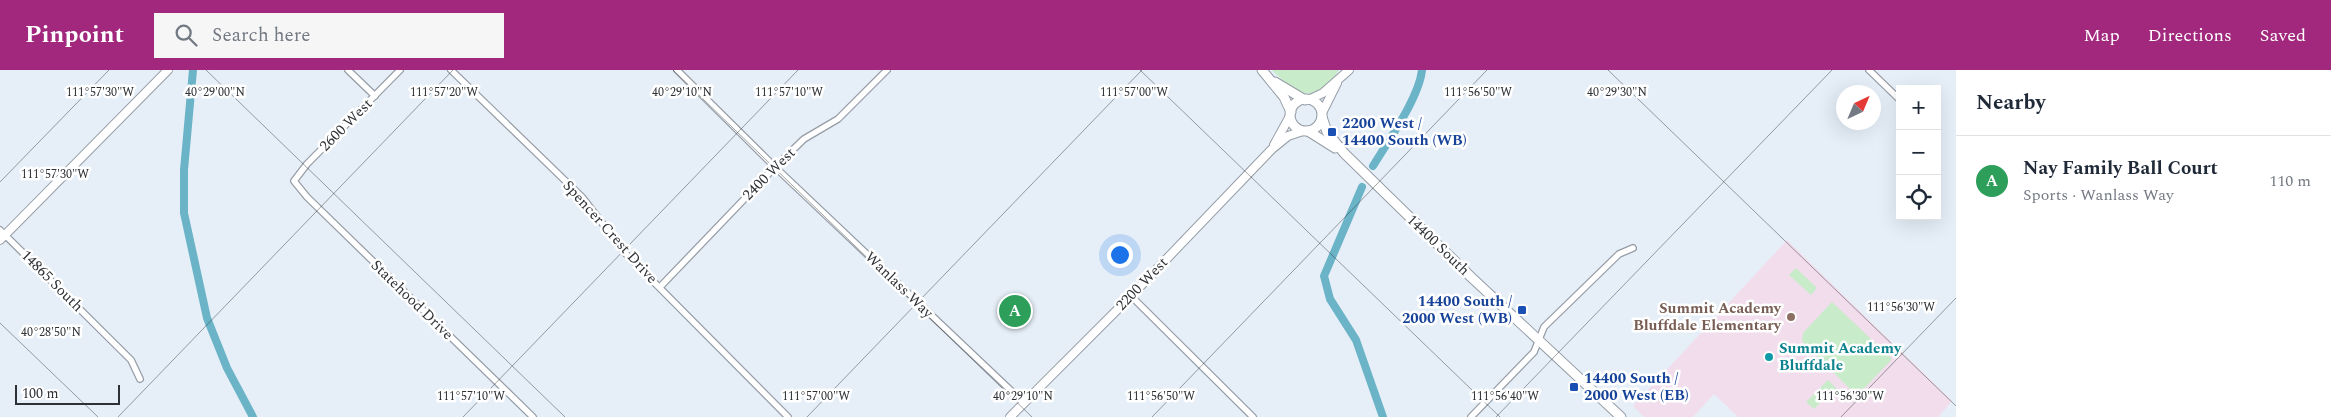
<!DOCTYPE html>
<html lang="en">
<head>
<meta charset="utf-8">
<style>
	body { margin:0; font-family:Spectral,serif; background:#f6f6f7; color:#1f2937 }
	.controls { position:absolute; right:15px; top:15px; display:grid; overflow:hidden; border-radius:0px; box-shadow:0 5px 20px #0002 }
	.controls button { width:45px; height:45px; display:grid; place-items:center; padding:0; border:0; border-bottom:1px solid #e0e1e3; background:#fff; color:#1f2937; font:25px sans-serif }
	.compass { position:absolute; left:1836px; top:15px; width:45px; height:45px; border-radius:50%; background:#fff; box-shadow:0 5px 20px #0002; rotate:44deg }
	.scale { position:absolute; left:15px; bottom:12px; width:105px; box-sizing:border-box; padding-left:5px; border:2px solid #2d3034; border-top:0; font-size:14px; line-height:18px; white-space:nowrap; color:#2d3034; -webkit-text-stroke:4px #fff; paint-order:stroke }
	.you { position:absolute; left:1119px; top:184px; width:18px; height:18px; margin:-12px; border:4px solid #fff; border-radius:50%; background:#1a73e8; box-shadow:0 0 0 8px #1a73e833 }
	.badge { display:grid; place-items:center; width:32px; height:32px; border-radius:50%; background:#a2287e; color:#fff; font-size:16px; font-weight:700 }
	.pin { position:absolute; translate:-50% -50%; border:2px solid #fff; box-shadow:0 1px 5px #0006 }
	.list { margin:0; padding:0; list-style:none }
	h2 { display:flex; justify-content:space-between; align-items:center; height:65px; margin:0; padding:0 20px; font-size:21px }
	h2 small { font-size:16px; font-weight:400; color:#747a83 }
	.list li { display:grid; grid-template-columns:32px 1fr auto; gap:15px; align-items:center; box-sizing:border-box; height:90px; padding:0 20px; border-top:1px solid #e0e1e3 }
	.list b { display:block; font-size:19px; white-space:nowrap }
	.list p { margin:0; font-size:16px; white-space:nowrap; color:#747a83 }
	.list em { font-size:16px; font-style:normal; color:#747a83 }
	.icon { flex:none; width:28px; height:28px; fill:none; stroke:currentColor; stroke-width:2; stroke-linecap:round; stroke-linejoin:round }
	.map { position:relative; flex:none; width:1956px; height:347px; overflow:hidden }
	header { display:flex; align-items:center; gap:30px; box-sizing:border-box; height:70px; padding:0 25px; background:#a2287e; color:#fff }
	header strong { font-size:24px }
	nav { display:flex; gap:28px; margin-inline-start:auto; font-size:18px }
	.search { width:350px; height:45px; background:#f6f6f7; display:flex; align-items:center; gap:12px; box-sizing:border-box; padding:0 18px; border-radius:0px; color:#747a83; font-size:19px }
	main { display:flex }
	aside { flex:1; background:#fff }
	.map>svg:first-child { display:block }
	.education { fill:#f1ddec }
	.green { fill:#c8ebc9 }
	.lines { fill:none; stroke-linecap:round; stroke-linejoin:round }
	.canal { stroke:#6bb3c7; stroke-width:8 }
	.minor-casing { stroke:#969da6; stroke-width:8 }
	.tertiary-casing { stroke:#969da6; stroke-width:10 }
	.secondary-casing { stroke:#969da6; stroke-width:11 }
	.minor { stroke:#fff; stroke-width:5.5 }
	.tertiary { stroke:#fff; stroke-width:8 }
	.secondary { stroke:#fff; stroke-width:9 }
	.ticks { fill:none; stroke:#2d3034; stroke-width:1; stroke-opacity:0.45 }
	.transit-dot { fill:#1a4fb4; stroke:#fff; stroke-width:2 }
	.education-dot { fill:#8d6e63; stroke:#fff; stroke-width:2 }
	.culture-dot { fill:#0f9aa8; stroke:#fff; stroke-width:2 }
	.labels { text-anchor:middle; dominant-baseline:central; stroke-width:5; stroke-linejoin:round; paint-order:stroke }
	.transit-label { font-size:15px; font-weight:bold; fill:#164399; stroke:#fff; text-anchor:start }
	.street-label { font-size:15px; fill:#2d3034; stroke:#fff }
	.education-label { font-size:15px; font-weight:bold; fill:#785e54; stroke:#fff; text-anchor:end }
	.culture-label { font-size:15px; font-weight:bold; fill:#0d838f; stroke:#fff; text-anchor:start }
	.ticks-label { font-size:12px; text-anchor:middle; fill:#2d3034; stroke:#fff; stroke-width:5; stroke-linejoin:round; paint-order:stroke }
</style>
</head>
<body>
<header>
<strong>Pinpoint</strong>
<div class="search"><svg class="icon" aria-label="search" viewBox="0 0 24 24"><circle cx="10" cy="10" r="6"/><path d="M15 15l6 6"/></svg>Search here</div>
<nav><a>Map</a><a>Directions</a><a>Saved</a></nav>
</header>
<main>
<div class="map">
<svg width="1956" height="347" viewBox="0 0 1956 347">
	<rect width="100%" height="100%" fill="#e6eff8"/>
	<!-- education -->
	<polygon class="education" points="1787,170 1952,331 1938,347 1738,347 1714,324 1693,347 1644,347 1633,336"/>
	<!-- green -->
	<g class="green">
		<path d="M 1272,0 L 1339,0 C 1335,5 1332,11 1327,16 C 1308,35 1286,14 1272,0 Z"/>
		<polygon points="1796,198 1817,218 1811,225 1789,205"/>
		<polygon points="1017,229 1027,239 1012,253 1003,243"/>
		<polygon points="1832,232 1892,289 1857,326 1802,271 1803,263"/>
		<polygon points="1828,310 1839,321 1829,331 1825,328 1814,339 1806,332"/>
	</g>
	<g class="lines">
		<!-- canal -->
		<g class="canal">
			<polyline points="193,0 184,100 184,143 207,248 227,298 253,347"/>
			<path d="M 1373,96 C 1388,71 1419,28 1422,0"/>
			<polyline points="1362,117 1324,206 1330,229 1356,270 1383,347"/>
		</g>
		<!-- minor casing -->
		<g class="minor-casing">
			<g id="minor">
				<polyline points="348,0 375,26"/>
				<polyline points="400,0 307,94 294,111 307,127 533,347"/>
				<polyline points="451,0 582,127 626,184 788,347"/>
				<polyline points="677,0 775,97 1024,333"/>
				<polyline points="1869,0 1900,30"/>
				<polyline points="0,160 131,290 140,309"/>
				<polyline points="660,217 775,97 804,69 838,49 887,0"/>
				<polyline points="1131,226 1253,347"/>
				<polyline points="1471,347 1534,282 1544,257 1619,184 1633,178"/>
			</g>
		</g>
		<!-- tertiary casing -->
		<g class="tertiary-casing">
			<g id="tertiary">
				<polyline points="1308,30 1323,23 1349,0"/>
				<polyline points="1322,43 1337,13"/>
				<polyline points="1274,75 1290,46"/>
				<polyline points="0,170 168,0"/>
				<polyline points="1010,347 1131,226 1272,79 1288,66 1303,61"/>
			</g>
		</g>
		<!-- secondary casing -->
		<g class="secondary-casing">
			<g id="secondary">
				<polyline points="1262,0 1284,27 1291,42"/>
				<polyline points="1275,12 1305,30"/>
				<circle cx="1306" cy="45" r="16"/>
				<polyline points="1322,47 1327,62 1344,83 1471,207 1621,347"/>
				<polyline points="1308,61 1335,78"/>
			</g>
		</g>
		<!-- minor -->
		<use href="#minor" class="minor"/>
		<!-- tertiary -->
		<use href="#tertiary" class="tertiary"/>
		<!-- secondary -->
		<use href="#secondary" class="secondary"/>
	</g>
	<!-- ticks -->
	<path class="ticks" d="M 206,0 L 565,347M 673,0 L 1032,347M 1140,0 L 1500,347M 1608,0 L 1956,336M 0,112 L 109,0M 0,253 L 98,347M 118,347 L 453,0M 463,347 L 798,0M 807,347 L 1142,0M 1152,347 L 1487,0M 1496,347 L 1832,0M 1841,347 L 1956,228"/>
	<!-- markers -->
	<g class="transit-dot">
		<rect x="1327" y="57" width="10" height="10" rx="2.5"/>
		<rect x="1517" y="235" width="10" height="10" rx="2.5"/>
		<rect x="1569" y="312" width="10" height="10" rx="2.5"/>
	</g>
	<circle class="education-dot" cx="1791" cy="247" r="5"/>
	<circle class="culture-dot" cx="1769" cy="287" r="5"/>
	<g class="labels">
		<!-- transit labels -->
		<g class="transit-label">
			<text x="1342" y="53">2200 West /<tspan x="1342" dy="17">14400 South (WB)</tspan></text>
			<text x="1512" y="231" text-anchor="end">14400 South /<tspan x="1512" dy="17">2000 West (WB)</tspan></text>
			<text x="1584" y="308">14400 South /<tspan x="1584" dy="17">2000 West (EB)</tspan></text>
		</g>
		<!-- street labels -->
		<g class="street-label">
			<text transform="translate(346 55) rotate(-45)">2600 West</text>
			<text transform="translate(769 104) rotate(-45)">2400 West</text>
			<text transform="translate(610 162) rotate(48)">Spencer Crest Drive</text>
			<text transform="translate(1438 175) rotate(44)">14400 South</text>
			<text transform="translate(52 211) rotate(45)">14865 South</text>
			<text transform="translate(1142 214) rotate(-46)">2200 West</text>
			<text transform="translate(899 215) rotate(44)">Wanlass Way</text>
			<text transform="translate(412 230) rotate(44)">Statehood Drive</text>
		</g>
		<!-- education labels -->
		<g class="education-label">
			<text x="1781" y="238">Summit Academy<tspan x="1781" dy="17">Bluffdale Elementary</tspan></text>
		</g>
		<!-- culture labels -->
		<g class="culture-label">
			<text x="1779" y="278">Summit Academy<tspan x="1779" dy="17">Bluffdale</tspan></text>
		</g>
	</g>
	<g class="ticks-label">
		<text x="215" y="26">40°29'00"N</text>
		<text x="682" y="26">40°29'10"N</text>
		<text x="1617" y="26">40°29'30"N</text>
		<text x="100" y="26">111°57'30"W</text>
		<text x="444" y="26">111°57'20"W</text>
		<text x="789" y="26">111°57'10"W</text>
		<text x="1134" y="26">111°57'00"W</text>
		<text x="1478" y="26">111°56'50"W</text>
		<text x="55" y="108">111°57'30"W</text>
		<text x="1901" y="241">111°56'30"W</text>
		<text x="51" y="266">40°28'50"N</text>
		<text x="471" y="330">111°57'10"W</text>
		<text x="816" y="330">111°57'00"W</text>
		<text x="1161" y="330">111°56'50"W</text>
		<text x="1505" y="330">111°56'40"W</text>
		<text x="1850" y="330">111°56'30"W</text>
		<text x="1023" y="330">40°29'10"N</text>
	</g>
</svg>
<div class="controls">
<button>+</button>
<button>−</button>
<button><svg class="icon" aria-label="locate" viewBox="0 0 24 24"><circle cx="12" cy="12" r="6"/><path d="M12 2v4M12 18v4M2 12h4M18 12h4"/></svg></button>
</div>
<svg class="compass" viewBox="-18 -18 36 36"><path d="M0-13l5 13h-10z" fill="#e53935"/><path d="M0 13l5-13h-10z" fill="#747a83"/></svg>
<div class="scale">100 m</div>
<div class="you"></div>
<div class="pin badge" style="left:1015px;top:241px;background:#2e9e5b">A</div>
</div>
<aside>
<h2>Nearby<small></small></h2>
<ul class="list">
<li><span class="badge" style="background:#2e9e5b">A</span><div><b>Nay Family Ball Court</b><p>Sports · Wanlass Way</p></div><em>110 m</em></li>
</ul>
</aside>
</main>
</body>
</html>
